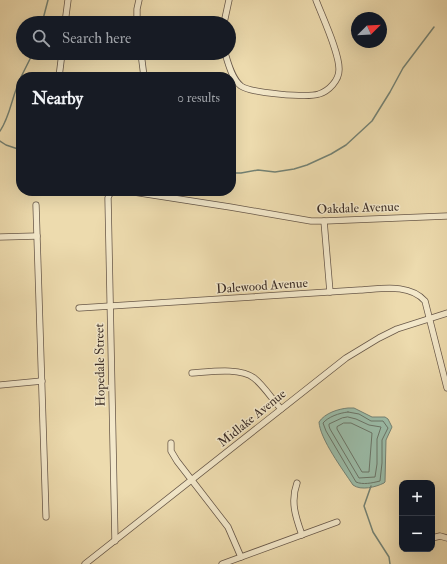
<!DOCTYPE html>
<html lang="en">
<head>
<meta charset="utf-8">
<style>
	body { margin:0; font-family:"IM FELL Double Pica",serif; background:#242831; color:#f1f3f6 }
	.controls { position:absolute; right:12px; bottom:12px; display:grid; overflow:hidden; border-radius:8px; box-shadow:0 4px 16px #0002 }
	.controls button { width:36px; height:36px; display:grid; place-items:center; padding:0; border:0; border-bottom:1px solid #363941; background:#171b24; color:#f1f3f6; font:20px sans-serif }
	.compass { position:absolute; left:351px; top:12px; width:36px; height:36px; border-radius:50%; background:#171b24; box-shadow:0 4px 16px #0002; rotate:66deg }
	.list { margin:0; padding:0; list-style:none }
	h2 { display:flex; justify-content:space-between; align-items:center; height:52px; margin:0; padding:0 16px; font-size:17px }
	h2 small { font-size:13px; font-weight:400; color:#9ea1a6 }
	.icon { flex:none; width:22px; height:22px; fill:none; stroke:currentColor; stroke-width:2; stroke-linecap:round; stroke-linejoin:round }
	.map { position:relative; flex:none; width:447px; height:564px; overflow:hidden }
	.search { position:absolute; background:#171b24; box-shadow:0 4px 16px #0002; left:16px; top:16px; width:220px; height:44px; display:flex; align-items:center; gap:10px; box-sizing:border-box; padding:0 14px; border-radius:22px; color:#9ea1a6; font-size:15px }
	.panel { position:absolute; background:#171b24; box-shadow:0 4px 16px #0002; left:16px; top:72px; width:220px; height:124px; border-radius:16px }
	.map>svg:first-child { display:block }
	.water { fill:#9abba7; stroke:#748274 }
	.lines { fill:none; stroke-linecap:round; stroke-linejoin:round }
	.shore { stroke:#6a7467; stroke-width:1 }
	.stream { stroke:#748274; stroke-width:1.5 }
	.minor-casing { stroke:#685849; stroke-width:7 }
	.minor { stroke:#f3e8ca; stroke-width:5.5 }
	.labels { text-anchor:middle; dominant-baseline:central; stroke-width:3; stroke-linejoin:round; paint-order:stroke }
	.street-label { font-size:13px; fill:#3b2d27; stroke:#f3e8ca }
</style>
</head>
<body>
<div class="map">
<svg width="447" height="564" viewBox="0 0 447 564">
	<rect width="100%" height="100%" fill="#eddbae"/>
	<filter id="stains"><feTurbulence type="fractalNoise" baseFrequency=".005" numOctaves="4"/><feColorMatrix values="0 0 0 0 .2 0 0 0 0 .09 0 0 0 0 .02 0 0 0 .5 -.17"/></filter>
	<radialGradient id="worn" r=".72"><stop offset=".6" stop-color="#630" stop-opacity="0"/><stop offset="1" stop-color="#630" stop-opacity=".3"/></radialGradient>
	<!-- water -->
	<path class="water" d="M 348,408 L 354,408 L 372,417 L 385,417 L 388,419 L 392,427 L 386,440 L 385,482 L 384,483 C 376,487 361,491 353,485 C 343,470 320,439 319,422 C 325,413 338,409 348,408 Z"/>
	<g class="lines">
		<!-- shore -->
		<g class="shore">
			<path d="M 348,412 L 359,414 L 371,421 L 383,421 L 388,428 L 382,440 L 382,463 L 380,481 C 372,483 363,485 356,482 L 326,431 L 323,423 C 328,417 339,413 348,412 Z"/>
			<polygon points="348,417 356,419 369,425 381,427 377,439 377,464 375,477 359,478 330,429 329,426 329,424 342,418"/>
			<polygon points="344,423 351,423 372,433 369,472 362,472 337,429 337,427"/>
		</g>
		<!-- stream -->
		<g class="stream">
			<polyline points="42,23 48,0"/>
			<polyline points="21,77 33,53"/>
			<path d="M 0,131 C 11,115 12,94 21,78"/>
			<polyline points="0,141 6,145 21,150"/>
			<polyline points="231,173 241,173 258,170 275,172 294,169 307,165 331,154 346,145 372,121 390,92 403,68 434,27"/>
			<polyline points="371,486 364,506 373,532 389,557 390,564"/>
		</g>
		<!-- minor casing -->
		<g class="minor-casing">
			<g id="minor">
				<polyline points="65,23 68,0"/>
				<polyline points="137,23 137,9 139,0"/>
				<polyline points="224,23 229,0"/>
				<polyline points="141,53 144,77"/>
				<path d="M 225,53 C 228,63 232,79 241,86 C 251,93 307,98 319,94 C 329,91 339,80 339,70 C 340,54 322,16 316,0"/>
				<polyline points="59,77 62,53"/>
				<polyline points="113,191 109,195 108,198 115,541"/>
				<polyline points="127,191 230,207 311,221 324,221 447,216"/>
				<polyline points="36,205 46,517"/>
				<polyline points="324,221 330,292"/>
				<polyline points="0,237 37,236"/>
				<path d="M 79,308 L 360,290 C 381,289 409,283 425,301 L 447,388"/>
				<path d="M 192,373 C 209,372 240,367 254,378 C 264,386 272,399 281,409"/>
				<polyline points="0,385 42,381"/>
				<polyline points="171,443 171,451 177,461 228,527 241,557"/>
				<path d="M 297,483 C 290,502 296,518 302,535"/>
				<polyline points="432,538 440,536 447,538"/>
				<polyline points="85,564 346,358 379,338 397,329 447,313"/>
				<polyline points="222,564 337,522"/>
			</g>
		</g>
		<!-- minor -->
		<use href="#minor" class="minor"/>
	</g>
	<g class="labels">
		<!-- street labels -->
		<g class="street-label">
			<text transform="translate(358 208) rotate(-2)">Oakdale Avenue</text>
			<text transform="translate(262 286) rotate(-4)">Dalewood Avenue</text>
			<text transform="translate(100 365) rotate(-91)">Hopedale Street</text>
			<text transform="translate(252 418) rotate(-39)">Midlake Avenue</text>
		</g>
	</g>
	<rect width="100%" height="100%" filter="url(#stains)"/>
	<rect width="100%" height="100%" fill="url(#worn)"/>
</svg>
<div class="controls">
<button>+</button>
<button>−</button>
</div>
<svg class="compass" viewBox="-18 -18 36 36"><path d="M0-13l5 13h-10z" fill="#e53935"/><path d="M0 13l5-13h-10z" fill="#9ea1a6"/></svg>
<div class="search"><svg class="icon" aria-label="search" viewBox="0 0 24 24"><circle cx="10" cy="10" r="6"/><path d="M15 15l6 6"/></svg>Search here</div>
<section class="panel">
<h2>Nearby<small>0 results</small></h2>
<ul class="list">
</ul>
</section>
</div>
</body>
</html>
